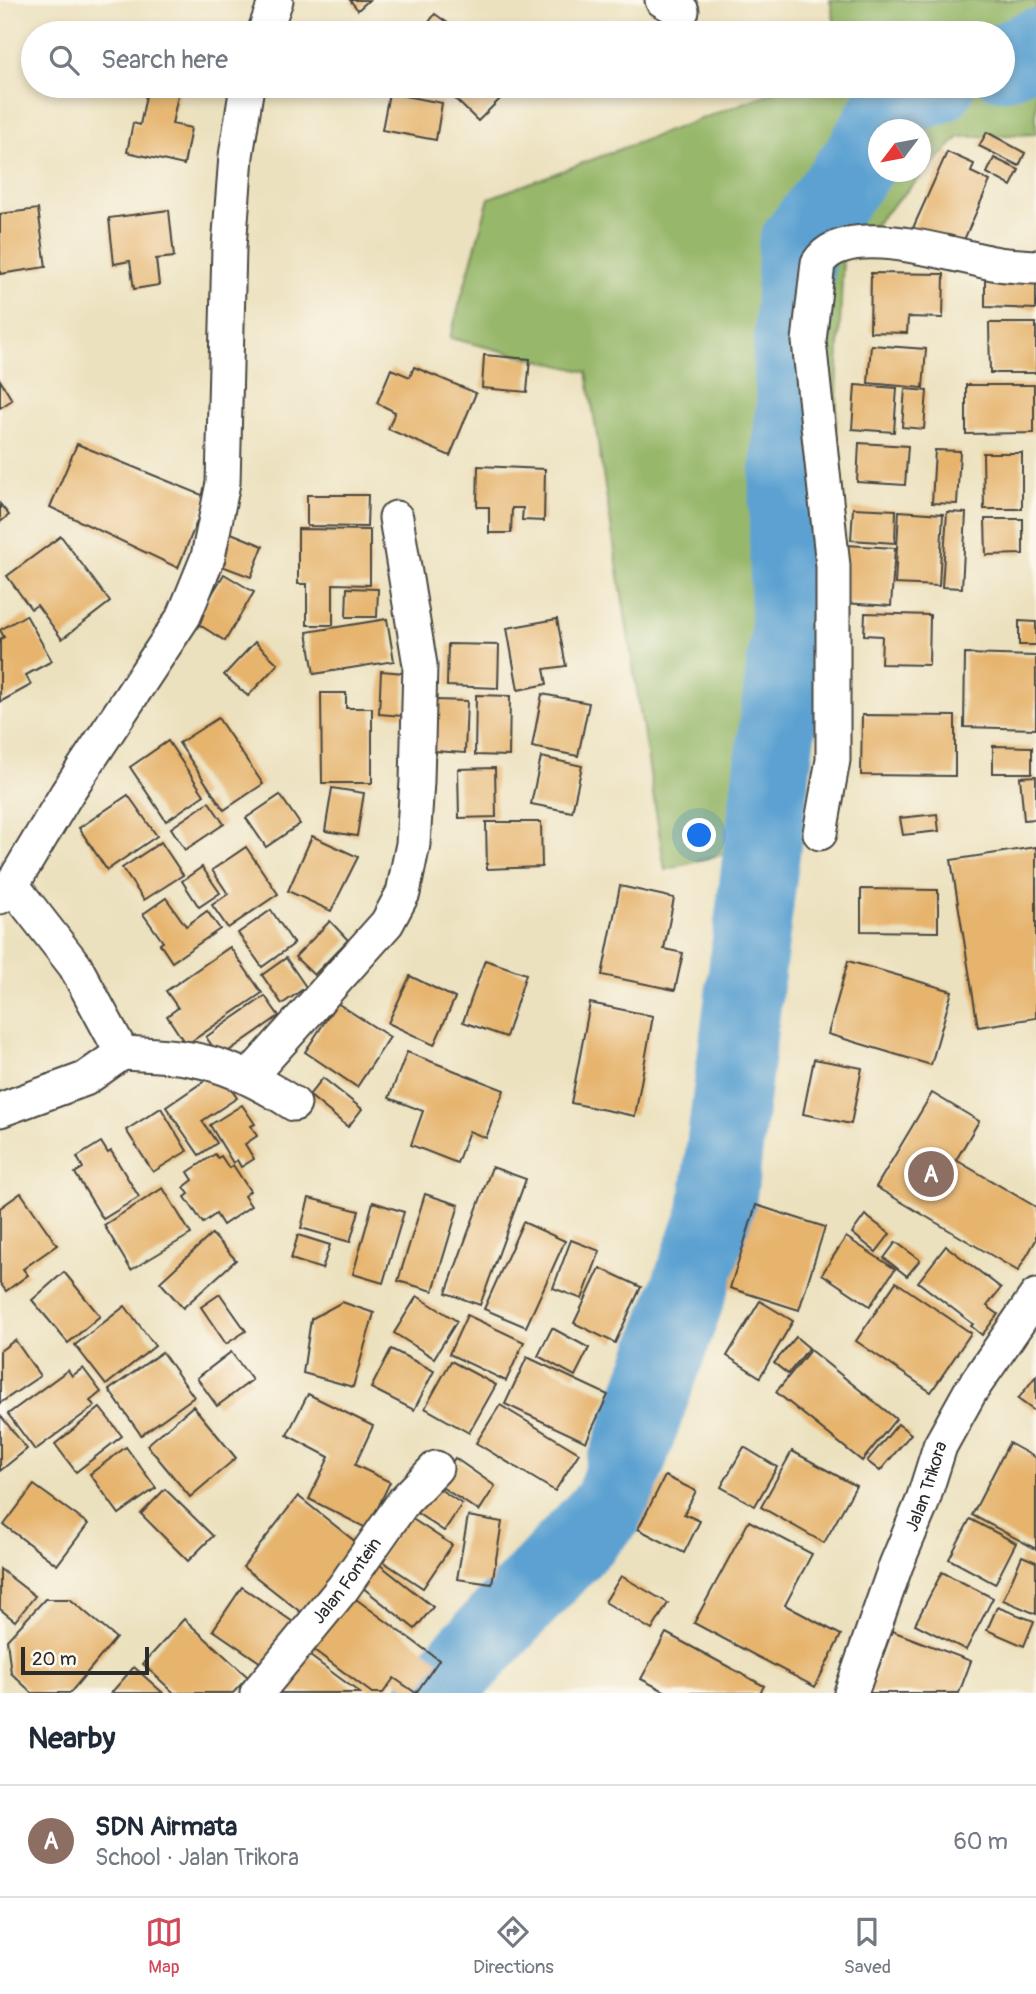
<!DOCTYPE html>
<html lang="en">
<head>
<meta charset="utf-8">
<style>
	body { margin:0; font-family:Pangolin,sans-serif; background:#f2f2f3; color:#1f2937 }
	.compass { position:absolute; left:868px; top:119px; width:63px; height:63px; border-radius:50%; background:#fff; box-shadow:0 4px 10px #0003; rotate:238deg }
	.scale { position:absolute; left:21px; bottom:18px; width:128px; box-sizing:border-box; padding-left:7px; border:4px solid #2b2b2b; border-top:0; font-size:19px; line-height:24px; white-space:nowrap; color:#2b2b2b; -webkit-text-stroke:5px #fbf7ec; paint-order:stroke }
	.you { position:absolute; left:700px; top:836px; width:24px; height:24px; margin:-18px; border:5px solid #fff; border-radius:50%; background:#1a73e8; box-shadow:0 0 0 10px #1a73e833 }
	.badge { display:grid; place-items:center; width:46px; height:46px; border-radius:50%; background:#d1495b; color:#fff; font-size:23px; font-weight:700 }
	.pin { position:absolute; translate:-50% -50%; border:4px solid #fff; box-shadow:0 2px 7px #0006 }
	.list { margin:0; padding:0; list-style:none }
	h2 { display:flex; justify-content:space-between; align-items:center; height:91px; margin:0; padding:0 28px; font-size:30px }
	h2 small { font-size:23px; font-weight:400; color:#747a83 }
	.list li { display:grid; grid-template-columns:46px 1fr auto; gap:21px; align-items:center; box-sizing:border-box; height:112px; padding:0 28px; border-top:2px solid #e0e1e3 }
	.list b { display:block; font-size:26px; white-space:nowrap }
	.list p { margin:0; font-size:23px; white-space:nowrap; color:#747a83 }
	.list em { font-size:23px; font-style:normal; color:#747a83 }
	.icon { flex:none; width:38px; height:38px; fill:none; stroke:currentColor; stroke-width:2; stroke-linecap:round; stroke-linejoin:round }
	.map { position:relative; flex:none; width:1036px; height:1693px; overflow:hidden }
	.search { position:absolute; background:#fff; box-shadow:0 4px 10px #0003; left:21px; right:21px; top:21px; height:77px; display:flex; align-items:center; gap:18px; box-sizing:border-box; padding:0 24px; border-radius:38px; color:#747a83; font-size:26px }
	.sheet { height:203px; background:#fff }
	nav { display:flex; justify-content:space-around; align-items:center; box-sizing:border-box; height:98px; border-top:2px solid #e0e1e3; background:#fff; font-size:19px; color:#747a83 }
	nav a { display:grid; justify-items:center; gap:4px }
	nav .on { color:#d1495b }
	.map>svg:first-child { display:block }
	.forest { fill:#97b76a; stroke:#61714a; stroke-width:2; fill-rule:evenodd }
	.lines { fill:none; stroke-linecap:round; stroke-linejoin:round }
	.river { stroke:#5ca1d1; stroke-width:77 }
	.building { fill:#e6b46d }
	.minor-casing { stroke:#484641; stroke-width:37 }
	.minor { stroke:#fff; stroke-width:33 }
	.labels { text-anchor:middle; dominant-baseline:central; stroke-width:5; stroke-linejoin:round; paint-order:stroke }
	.street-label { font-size:18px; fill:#2b2b2b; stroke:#fbf7ec }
</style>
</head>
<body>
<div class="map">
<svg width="1036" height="1693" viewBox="0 0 1036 1693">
	<rect width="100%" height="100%" fill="#fbf7ec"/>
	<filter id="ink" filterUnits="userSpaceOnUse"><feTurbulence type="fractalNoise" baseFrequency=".0143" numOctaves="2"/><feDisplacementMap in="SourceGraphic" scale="14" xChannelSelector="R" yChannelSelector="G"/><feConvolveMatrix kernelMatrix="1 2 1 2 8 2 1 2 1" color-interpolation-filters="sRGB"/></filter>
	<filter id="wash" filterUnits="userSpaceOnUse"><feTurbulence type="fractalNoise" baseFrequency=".00686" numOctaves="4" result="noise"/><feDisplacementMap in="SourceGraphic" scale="28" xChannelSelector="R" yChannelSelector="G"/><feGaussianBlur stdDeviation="1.57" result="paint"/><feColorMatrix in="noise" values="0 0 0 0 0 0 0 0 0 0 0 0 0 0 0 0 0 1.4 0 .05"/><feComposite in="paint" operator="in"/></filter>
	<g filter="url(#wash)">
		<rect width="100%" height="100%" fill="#ece1be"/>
		<!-- forest -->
		<path class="forest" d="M 830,0 L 1036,0 L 1036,134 L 959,137 L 843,257 L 827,613 L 734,851 L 665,870 L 587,372 L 450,338 L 489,198 L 789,86 L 1003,86 L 1003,33 L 837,33 ZM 878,130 L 920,130 L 920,172 L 878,172 Z"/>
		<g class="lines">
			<!-- river -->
			<g class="river">
				<polyline points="1003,62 1036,47"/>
				<polyline points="435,1693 611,1505 716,1215 789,634 787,488 795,400 791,361 797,244 862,157 895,100 936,86"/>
			</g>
		</g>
		<g id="blocks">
			<!-- building -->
			<g class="building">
				<polygon points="350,0 369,0 358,10"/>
				<polygon points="435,14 462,33 421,33"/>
				<polygon points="148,86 180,86 172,124 191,128 184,165 127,152 133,123 140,125"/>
				<polygon points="450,86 502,86 508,91 478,121 446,90"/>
				<polygon points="389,93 442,103 436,140 382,130"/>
				<polygon points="987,132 1025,153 1019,166 979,146"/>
				<polygon points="947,152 974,164 971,172 990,181 960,249 913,228"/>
				<polygon points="994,158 1019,170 1011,186 987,173"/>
				<polygon points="38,209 46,267 0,274 0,214"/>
				<polygon points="169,210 174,257 156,259 159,285 134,289 130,261 114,264 109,218"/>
				<polygon points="871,273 944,274 943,318 908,317 907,333 870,332"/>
				<polygon points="985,278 1036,279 1036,309 985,307"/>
				<polygon points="989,323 1036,323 1036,373 990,373"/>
				<polygon points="871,345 926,349 923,388 868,383"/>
				<polygon points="484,355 530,359 527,392 482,388"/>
				<polygon points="414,367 476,393 450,456 388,429 395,412 377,403 391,369 410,377"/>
				<polygon points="0,380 12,400 0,408"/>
				<polygon points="855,385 897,388 894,432 852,429"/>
				<polygon points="966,385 1034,385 1034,433 966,434"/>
				<polygon points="905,389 927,391 924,429 902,427"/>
				<polygon points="859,443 908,446 905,485 857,482"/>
				<polygon points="77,444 207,497 178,568 50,507"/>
				<polygon points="935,450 960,451 957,504 932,503"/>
				<polygon points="983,453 1022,453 1022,509 984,509"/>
				<polygon points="478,466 545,469 544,521 522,520 523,508 512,508 511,533 489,533 489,507 477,507"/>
				<polygon points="307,495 368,495 367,527 307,526"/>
				<polygon points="0,504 9,515 0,522"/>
				<polygon points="853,508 896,510 895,543 851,540"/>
				<polygon points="899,511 943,514 939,586 895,584"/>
				<polygon points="947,512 966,513 962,588 942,587"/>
				<polygon points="985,519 1023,519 1023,554 986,555"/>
				<polygon points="298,529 370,530 370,585 333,584 333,625 307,625 307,584 298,584"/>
				<polygon points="231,533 263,546 251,577 219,565"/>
				<polygon points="61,536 110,602 62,639 37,605 31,609 7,576"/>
				<polygon points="846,545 895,548 891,606 843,603"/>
				<polygon points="224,574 254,592 225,641 195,622"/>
				<polygon points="347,588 378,589 377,617 346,617"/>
				<polygon points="865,613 930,615 929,665 881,664 882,636 864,635"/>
				<polygon points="26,615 52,661 26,675 31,685 0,702 0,639 4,637 0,630"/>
				<polygon points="387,619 394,661 314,674 307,632"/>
				<polygon points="557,619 566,666 544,669 547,684 518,690 507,628"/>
				<polygon points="1019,621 1036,622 1036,645 1019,645"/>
				<polygon points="255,642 278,664 248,696 224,675"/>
				<polygon points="448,644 499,645 498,688 447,686"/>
				<polygon points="965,654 1036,656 1036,729 964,727"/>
				<polygon points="381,671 405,673 403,716 379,714"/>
				<polygon points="321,693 346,693 346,708 372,708 372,783 322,783"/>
				<polygon points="542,694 589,703 578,756 532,747"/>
				<polygon points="476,695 510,696 509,756 475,755"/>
				<polygon points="435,700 467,701 465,753 434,751"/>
				<polygon points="862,715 955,716 955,776 861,775"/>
				<polygon points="218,718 263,784 224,810 179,743"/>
				<polygon points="168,741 204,795 166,821 130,767"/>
				<polygon points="993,746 1032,747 1032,773 993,773"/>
				<polygon points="541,757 582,766 572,812 531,804"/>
				<polygon points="495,768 496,817 459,818 458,769"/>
				<polygon points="1036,776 1036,819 1024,820 1020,777"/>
				<polygon points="332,788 364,793 357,836 325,831"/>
				<polygon points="128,795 157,836 107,870 79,828"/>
				<polygon points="280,795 300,824 266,847 246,818"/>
				<polygon points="209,802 224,824 185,850 171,828"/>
				<polygon points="937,814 939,831 903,835 900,818"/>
				<polygon points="486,822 541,822 542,867 487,869"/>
				<polygon points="312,836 358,857 331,911 288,891"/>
				<polygon points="161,842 183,875 144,900 122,868"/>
				<polygon points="246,847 278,894 228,928 212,905 228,894 212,870"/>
				<polygon points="1036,847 1036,1018 978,1027 951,860"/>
				<polygon points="202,867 220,893 199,907 182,881"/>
				<polygon points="620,886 674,898 664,949 683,953 675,990 602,975"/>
				<polygon points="861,889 938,890 938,932 861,931"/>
				<polygon points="166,898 186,926 207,911 220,929 172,962 160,944 163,942 143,914"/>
				<polygon points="271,910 294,944 262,967 238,933"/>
				<polygon points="330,921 348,940 314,975 295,957"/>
				<polygon points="230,947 262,993 186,1045 167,1016 178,1008 166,991"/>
				<polygon points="286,958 306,987 282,1004 262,975"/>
				<polygon points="485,960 526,974 506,1037 463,1022"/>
				<polygon points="848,961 952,991 931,1065 828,1034"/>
				<polygon points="410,976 455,998 434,1045 388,1023"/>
				<polygon points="265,996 279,1016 220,1057 206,1037"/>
				<polygon points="337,1003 390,1037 357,1087 305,1052"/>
				<polygon points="590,1003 653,1016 635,1116 571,1103"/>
				<polygon points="407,1052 504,1090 486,1138 469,1131 457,1163 411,1145 423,1111 389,1098"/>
				<polygon points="814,1059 862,1068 851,1124 803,1114"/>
				<polygon points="219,1071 237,1098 202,1121 217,1143 199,1155 166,1107"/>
				<polygon points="323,1078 362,1109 348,1127 309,1095"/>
				<polygon points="932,1093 979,1121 956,1160 1036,1207 1036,1240 1018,1271 876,1187"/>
				<polygon points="242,1105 255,1124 251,1126 257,1136 245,1144 254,1159 241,1167 237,1160 233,1163 210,1125"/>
				<polygon points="161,1108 187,1151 153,1172 126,1130"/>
				<polygon points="101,1142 108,1153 111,1151 139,1197 103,1219 75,1173 83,1168 77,1157"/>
				<polygon points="215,1154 218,1158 221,1156 229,1168 233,1165 250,1191 244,1196 251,1206 223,1225 216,1214 203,1223 185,1197 189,1194 184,1187 193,1180 188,1172"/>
				<polygon points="492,1167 526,1179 480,1305 446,1293"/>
				<polygon points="163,1188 191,1234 131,1270 104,1225"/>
				<polygon points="21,1193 57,1245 23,1269 28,1275 6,1291 0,1283 0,1208"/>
				<polygon points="425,1194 459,1205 433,1291 398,1281"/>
				<polygon points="309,1198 359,1211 350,1242 301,1228"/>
				<polygon points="373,1202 404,1212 383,1283 353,1274"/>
				<polygon points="756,1205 825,1227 799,1310 730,1288"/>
				<polygon points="865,1215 890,1234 876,1252 852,1233"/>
				<polygon points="523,1222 565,1241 526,1327 484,1309"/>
				<polygon points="212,1234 236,1260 183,1308 160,1282"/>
				<polygon points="298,1235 330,1245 322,1269 291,1259"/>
				<polygon points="846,1237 895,1269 870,1306 822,1274"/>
				<polygon points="571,1240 600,1251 582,1299 553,1288"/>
				<polygon points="896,1242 920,1260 907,1276 884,1258"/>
				<polygon points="946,1246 1001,1288 987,1306 998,1314 982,1335 971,1326 973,1324 918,1282"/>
				<polygon points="600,1268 641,1287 615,1343 574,1323"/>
				<polygon points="64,1272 100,1316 68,1343 32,1300"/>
				<polygon points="896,1282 971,1333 931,1392 856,1341"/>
				<polygon points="220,1294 246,1331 226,1344 201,1307"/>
				<polygon points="417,1296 457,1321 434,1358 394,1333"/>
				<polygon points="760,1301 793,1321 760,1377 727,1356"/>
				<polygon points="342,1302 374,1313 353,1387 303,1373 311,1319"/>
				<polygon points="125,1306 155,1346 106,1385 75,1345"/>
				<polygon points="467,1315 524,1342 506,1381 449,1354"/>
				<polygon points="552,1328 589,1348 575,1376 538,1356"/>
				<polygon points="796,1337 809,1348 788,1374 774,1363"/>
				<polygon points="15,1340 40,1376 0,1403 0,1351"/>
				<polygon points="391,1349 434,1371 414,1410 371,1388"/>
				<polygon points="810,1350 896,1419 862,1461 776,1392"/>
				<polygon points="162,1352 194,1397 141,1435 109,1390"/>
				<polygon points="231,1352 252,1380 217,1406 197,1378"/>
				<polygon points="527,1357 608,1395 586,1442 505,1404"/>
				<polygon points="451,1361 496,1385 469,1433 425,1408"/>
				<polygon points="83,1368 101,1392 90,1401 95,1406 35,1450 8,1414 68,1370 72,1376"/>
				<polygon points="1036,1376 1036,1412 1018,1399"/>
				<polygon points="308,1394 373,1426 355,1465 390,1482 368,1529 309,1499 329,1457 287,1435"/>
				<polygon points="500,1405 579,1453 555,1491 476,1443"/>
				<polygon points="193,1406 236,1458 190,1497 147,1445"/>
				<polygon points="100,1408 122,1436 76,1472 55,1444"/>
				<polygon points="0,1415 27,1449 0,1471"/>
				<polygon points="898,1424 911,1434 880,1471 867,1461"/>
				<polygon points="1009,1443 1036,1458 1036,1549 972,1515"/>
				<polygon points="126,1447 156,1488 119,1514 90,1474"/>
				<polygon points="744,1447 777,1467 755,1506 721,1487"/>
				<polygon points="792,1451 856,1486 824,1543 761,1507"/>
				<polygon points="455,1458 495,1486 479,1511 437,1484"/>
				<polygon points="665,1476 696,1491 684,1514 700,1521 684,1553 638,1529"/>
				<polygon points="432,1484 462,1504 444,1531 414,1511"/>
				<polygon points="34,1485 88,1524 57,1565 4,1525"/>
				<polygon points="165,1489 213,1536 188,1561 141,1514"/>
				<polygon points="298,1496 362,1547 307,1617 243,1567"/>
				<polygon points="408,1516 452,1545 423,1588 379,1559"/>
				<polygon points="468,1516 502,1522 492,1584 457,1579"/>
				<polygon points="970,1519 1016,1543 995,1584 949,1559"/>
				<polygon points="749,1521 812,1554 785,1605 841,1635 815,1687 694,1623"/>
				<polygon points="1022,1556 1036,1562 1036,1614 1003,1600"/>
				<polygon points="375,1561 433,1607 415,1629 357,1583"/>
				<polygon points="0,1569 35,1596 15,1621 0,1609"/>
				<polygon points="942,1572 993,1598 966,1650 915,1624"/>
				<polygon points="621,1576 668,1603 652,1630 605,1602"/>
				<polygon points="242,1587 296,1624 267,1667 213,1630"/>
				<polygon points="349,1594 439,1660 416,1693 394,1678 383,1693 372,1693 310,1647"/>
				<polygon points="45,1599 70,1599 116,1638 70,1693 32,1693 11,1673 7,1640"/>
				<polygon points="997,1607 1034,1621 1024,1646 987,1630"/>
				<polygon points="184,1619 248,1677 233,1693 174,1693 143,1664"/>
				<polygon points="892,1631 971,1661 959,1693 869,1693"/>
				<polygon points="666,1633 764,1686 760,1693 668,1693 641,1679"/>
				<polygon points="306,1653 360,1693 277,1693"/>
				<polygon points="134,1667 163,1693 111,1693"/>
			</g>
		</g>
	</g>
	<g filter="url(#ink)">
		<use href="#blocks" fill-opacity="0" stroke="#484641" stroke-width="2"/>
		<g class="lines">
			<!-- minor casing -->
			<g class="minor-casing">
				<g id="minor">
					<polyline points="662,0 682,11"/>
					<polyline points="264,33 276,0"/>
					<path d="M 820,833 L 833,760 L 833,566 L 809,341 L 818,263 C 846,218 956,257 998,264 C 1011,266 1023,266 1036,267"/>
					<path d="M 12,885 L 75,966 L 122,1053 C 199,1056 228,1062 294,1104"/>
					<polyline points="0,897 12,885 67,793 184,616 208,557 223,483 229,247 236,156 247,86"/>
					<polyline points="250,1076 387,923 403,893 413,844 417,781 420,665 396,518"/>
					<polyline points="0,1110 85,1079 122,1053"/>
					<path id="s1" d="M 257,1693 L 343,1588 L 404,1501 L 436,1468"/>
					<path id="s2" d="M 851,1693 L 896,1565 L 922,1503 L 940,1446 L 970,1392 L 1036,1296"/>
				</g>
			</g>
			<!-- minor -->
			<use href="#minor" class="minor"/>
		</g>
	</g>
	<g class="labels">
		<!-- street labels -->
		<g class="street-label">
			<text stroke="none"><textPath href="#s2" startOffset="220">Jalan Trikora</textPath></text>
			<text stroke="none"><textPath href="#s1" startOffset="144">Jalan Fontein</textPath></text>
		</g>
	</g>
</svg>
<svg class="compass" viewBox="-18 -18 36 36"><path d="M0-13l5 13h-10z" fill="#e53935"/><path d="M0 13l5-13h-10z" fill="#747a83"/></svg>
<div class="scale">20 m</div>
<div class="you"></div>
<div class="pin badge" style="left:931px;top:1174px;background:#8d6e63">A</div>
<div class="search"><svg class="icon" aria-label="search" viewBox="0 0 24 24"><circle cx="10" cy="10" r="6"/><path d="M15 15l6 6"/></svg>Search here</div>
</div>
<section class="sheet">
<h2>Nearby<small></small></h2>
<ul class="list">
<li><span class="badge" style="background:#8d6e63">A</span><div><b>SDN Airmata</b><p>School · Jalan Trikora</p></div><em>60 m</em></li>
</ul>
</section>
<nav>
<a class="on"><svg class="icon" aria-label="map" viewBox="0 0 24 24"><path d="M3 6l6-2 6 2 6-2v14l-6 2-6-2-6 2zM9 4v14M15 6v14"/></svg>Map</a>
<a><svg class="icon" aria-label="directions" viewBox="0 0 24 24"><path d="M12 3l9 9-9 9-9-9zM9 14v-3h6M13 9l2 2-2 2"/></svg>Directions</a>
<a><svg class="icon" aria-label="saved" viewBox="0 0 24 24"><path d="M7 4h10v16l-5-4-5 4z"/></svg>Saved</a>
</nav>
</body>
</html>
